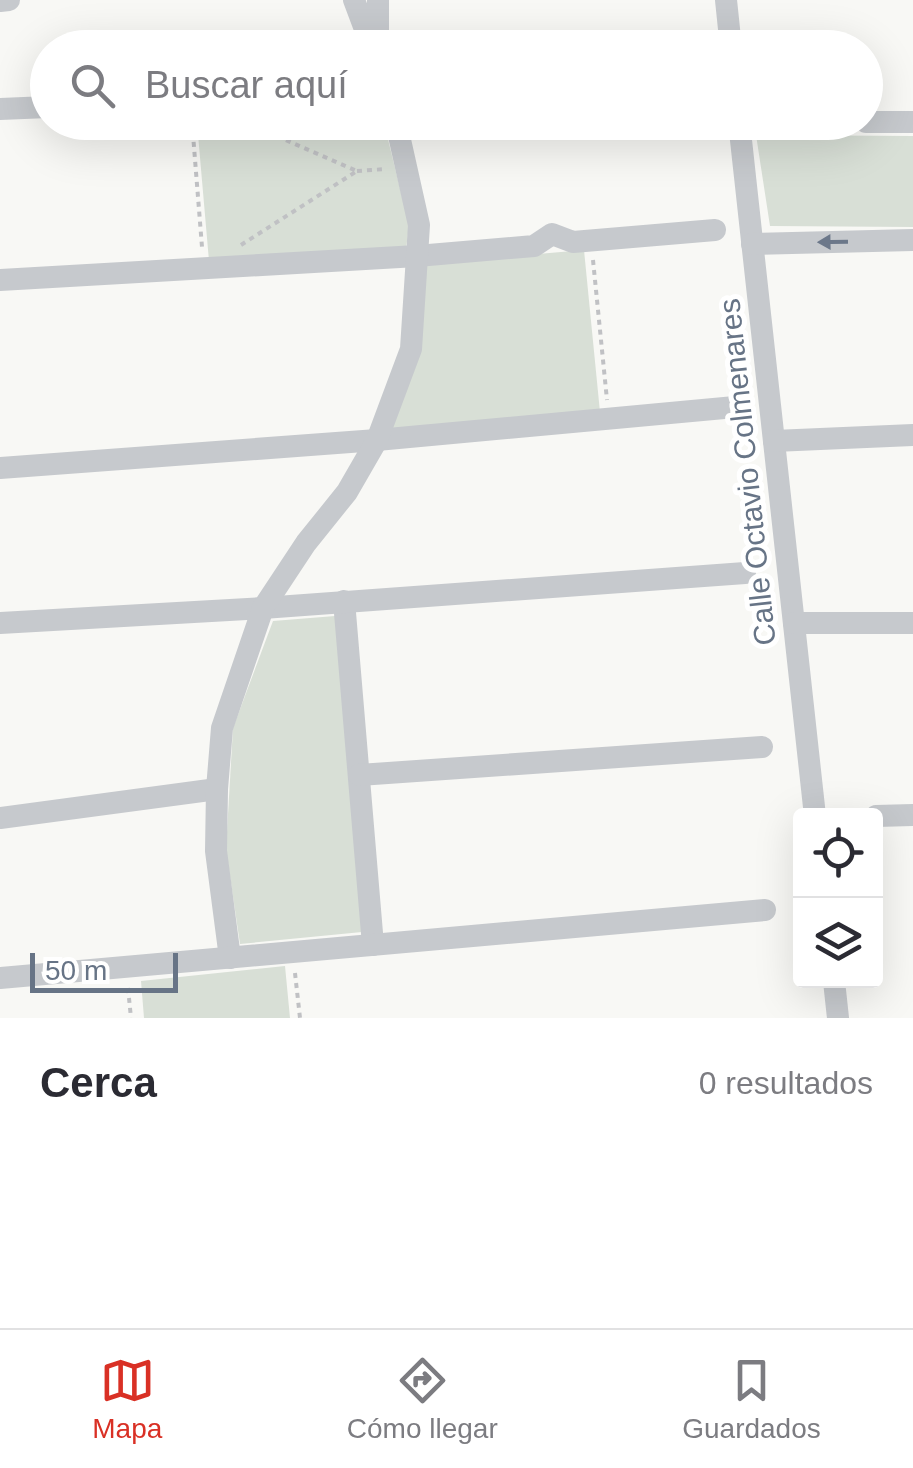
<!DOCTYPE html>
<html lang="es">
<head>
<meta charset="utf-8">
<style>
	body { margin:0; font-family:Arial,sans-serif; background:#f2f2f3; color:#2b2b33 }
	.controls { position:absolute; right:30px; bottom:30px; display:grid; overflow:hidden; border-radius:10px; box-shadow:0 10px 40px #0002 }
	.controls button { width:90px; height:90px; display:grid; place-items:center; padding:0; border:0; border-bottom:2px solid #e1e1e2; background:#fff; color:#2b2b33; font:50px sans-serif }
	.scale { position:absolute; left:30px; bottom:25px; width:148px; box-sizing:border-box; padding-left:10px; border:5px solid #677486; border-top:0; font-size:28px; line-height:35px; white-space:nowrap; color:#677486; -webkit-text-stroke:8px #fff; paint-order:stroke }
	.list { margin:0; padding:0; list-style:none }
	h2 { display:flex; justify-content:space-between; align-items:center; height:130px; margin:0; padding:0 40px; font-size:42px }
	h2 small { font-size:32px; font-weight:400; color:#7c7c81 }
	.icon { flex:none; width:55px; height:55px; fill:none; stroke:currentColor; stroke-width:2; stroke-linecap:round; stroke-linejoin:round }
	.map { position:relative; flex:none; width:913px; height:1018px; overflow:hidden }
	.search { position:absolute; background:#fff; box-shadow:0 10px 40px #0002; left:30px; right:30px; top:30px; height:110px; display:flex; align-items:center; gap:25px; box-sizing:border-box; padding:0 35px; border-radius:55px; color:#7c7c81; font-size:38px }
	.sheet { height:310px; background:#fff }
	nav { display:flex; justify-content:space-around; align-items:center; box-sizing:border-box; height:140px; border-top:2px solid #e1e1e2; background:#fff; font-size:28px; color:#7c7c81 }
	nav a { display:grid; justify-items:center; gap:5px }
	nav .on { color:#d93025 }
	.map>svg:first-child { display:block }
	.green { fill:#d8dfd6 }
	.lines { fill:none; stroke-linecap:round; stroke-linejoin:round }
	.path { stroke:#c0c1c4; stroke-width:4; stroke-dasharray:5 5; stroke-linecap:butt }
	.minor { stroke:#c6c9cd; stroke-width:22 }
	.oneway { fill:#6c788a }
	.labels { text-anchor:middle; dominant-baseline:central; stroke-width:10; stroke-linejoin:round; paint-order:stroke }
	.street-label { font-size:30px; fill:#677486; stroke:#fff }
</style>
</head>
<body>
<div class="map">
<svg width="913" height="1018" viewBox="0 0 913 1018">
	<rect width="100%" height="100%" fill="#f8f8f5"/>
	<!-- green -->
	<g class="green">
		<polygon points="197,123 384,123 409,225 406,249 209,261"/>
		<polygon points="756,135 913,136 913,227 770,226"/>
		<polygon points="584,250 600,412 386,432 423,264"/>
		<polygon points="335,616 362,932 240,944 226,849 233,728 273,621"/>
		<polygon points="285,966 290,1018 144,1018 141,981"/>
	</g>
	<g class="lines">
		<!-- path -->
		<g class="path">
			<polyline points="192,122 202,247"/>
			<polyline points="357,171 386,169"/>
			<polyline points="241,245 357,171 244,122"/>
			<polyline points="593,260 607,400"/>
			<polyline points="295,973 300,1018"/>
			<polyline points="128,988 131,1018"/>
		</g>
		<!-- minor -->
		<g class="minor">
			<polyline points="354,0 372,48"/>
			<polyline points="726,0 731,48"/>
			<polyline points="0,1 9,0"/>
			<polyline points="378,48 378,0"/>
			<polyline points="0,109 48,107"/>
			<polyline points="739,122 815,816"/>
			<polyline points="866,122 913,122"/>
			<polyline points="752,244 913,240"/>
			<polyline points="0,280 417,256 534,246 552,234 573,242 715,230"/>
			<polyline points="774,441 913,435"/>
			<polyline points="0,468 377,440 735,407"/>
			<polyline points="344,601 373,945"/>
			<polyline points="0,623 263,608 745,573"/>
			<polyline points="794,623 913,623"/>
			<polyline points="359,775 762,747"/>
			<polyline points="876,816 913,815"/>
			<polyline points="0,818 217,789"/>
			<polyline points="230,958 216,851 217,789 222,728 263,608 306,543 347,492 377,440 411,349 419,225 396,122"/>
			<polyline points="0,978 765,910"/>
			<polyline points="834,981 838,1018"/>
		</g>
	</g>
	<!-- one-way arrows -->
	<defs><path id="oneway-solid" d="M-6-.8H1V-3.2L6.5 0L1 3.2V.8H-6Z" transform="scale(2.5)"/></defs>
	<use class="oneway" href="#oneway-solid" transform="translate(833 242) rotate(179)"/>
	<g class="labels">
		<!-- street labels -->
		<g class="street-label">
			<text transform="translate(747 472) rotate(-96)">Calle Octavio Colmenares</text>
		</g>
	</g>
</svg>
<div class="controls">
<button><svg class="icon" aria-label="locate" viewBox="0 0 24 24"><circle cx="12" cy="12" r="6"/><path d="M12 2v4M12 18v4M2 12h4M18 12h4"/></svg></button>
<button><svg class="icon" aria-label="layers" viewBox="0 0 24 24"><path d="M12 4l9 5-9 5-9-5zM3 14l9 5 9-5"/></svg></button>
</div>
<div class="scale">50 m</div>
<div class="search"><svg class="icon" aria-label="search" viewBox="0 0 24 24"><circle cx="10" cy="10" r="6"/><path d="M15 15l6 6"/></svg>Buscar aquí</div>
</div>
<section class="sheet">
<h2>Cerca<small>0 resultados</small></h2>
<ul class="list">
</ul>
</section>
<nav>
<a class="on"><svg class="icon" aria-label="map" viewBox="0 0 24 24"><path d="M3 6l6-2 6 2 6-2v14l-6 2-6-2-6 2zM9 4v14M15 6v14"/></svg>Mapa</a>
<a><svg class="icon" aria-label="directions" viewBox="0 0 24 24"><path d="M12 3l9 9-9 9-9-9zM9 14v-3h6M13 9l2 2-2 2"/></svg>Cómo llegar</a>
<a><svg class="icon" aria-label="saved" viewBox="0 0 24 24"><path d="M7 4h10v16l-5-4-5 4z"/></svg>Guardados</a>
</nav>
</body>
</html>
